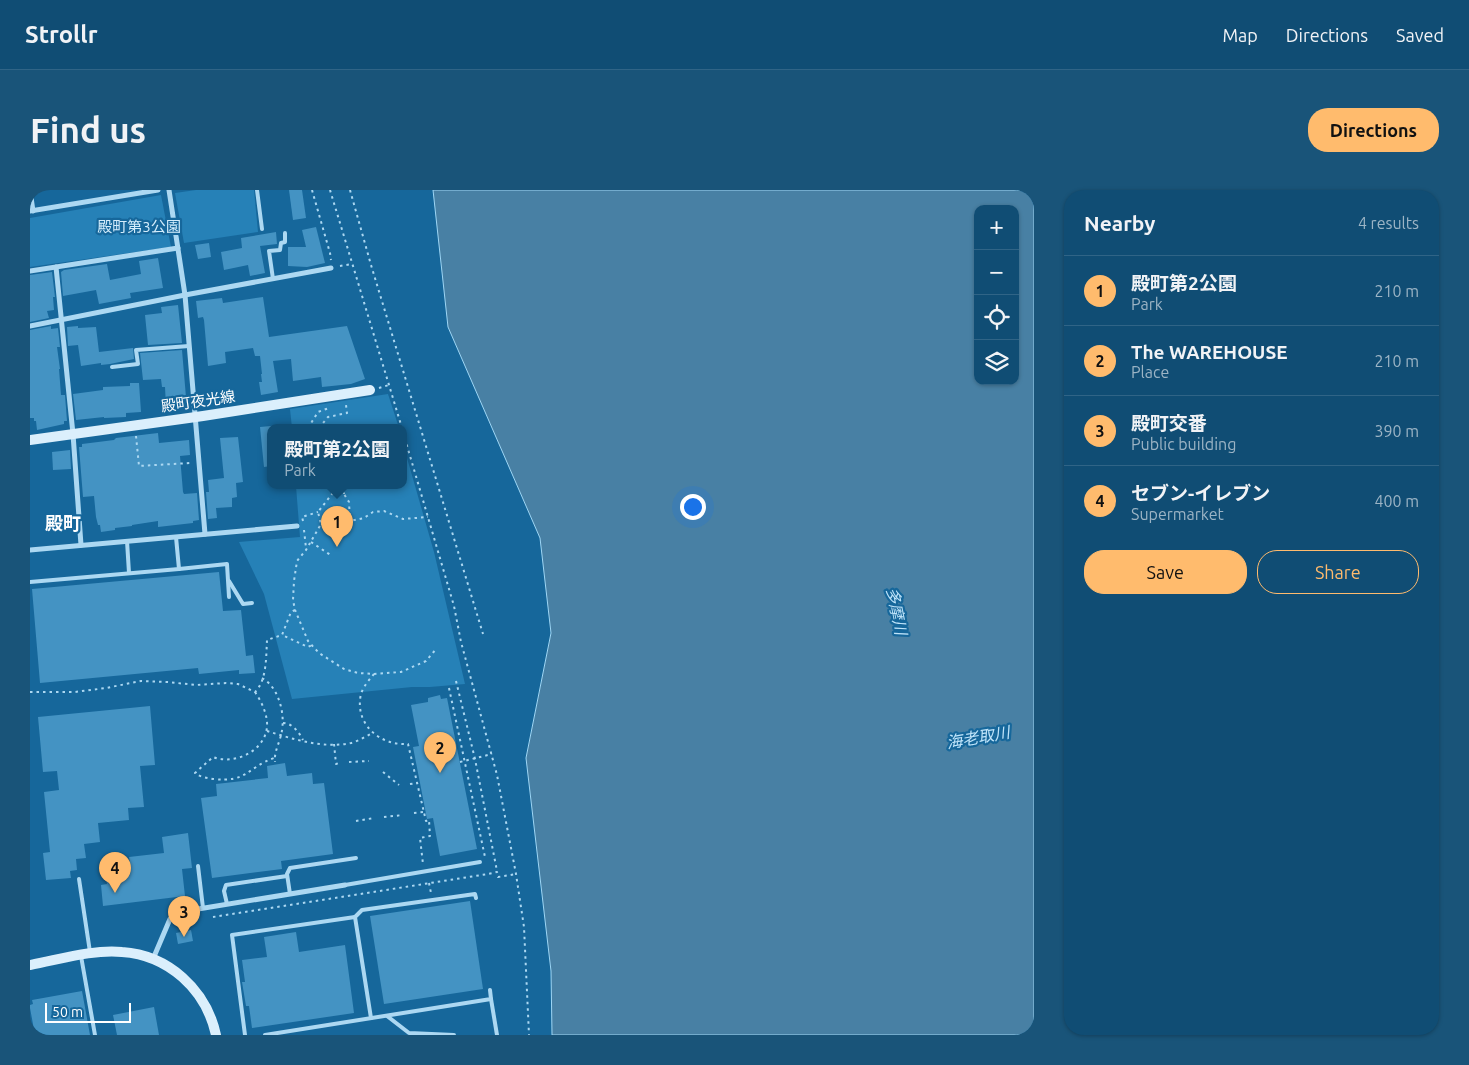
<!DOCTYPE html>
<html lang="en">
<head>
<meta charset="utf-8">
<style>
	body { margin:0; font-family:Ubuntu,"Noto Sans JP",sans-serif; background:#195479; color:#f1f3f6 }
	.controls { position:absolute; right:15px; top:15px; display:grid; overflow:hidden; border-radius:10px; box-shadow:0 1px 4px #0004 }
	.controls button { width:45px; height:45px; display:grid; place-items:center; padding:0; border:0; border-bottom:1px solid #306486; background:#104d74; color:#f1f3f6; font:25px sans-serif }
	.scale { position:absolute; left:15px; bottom:12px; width:86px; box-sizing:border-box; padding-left:5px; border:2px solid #fff; border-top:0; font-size:14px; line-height:18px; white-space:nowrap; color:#fff; -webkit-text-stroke:4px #16679b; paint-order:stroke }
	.you { position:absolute; left:662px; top:316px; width:18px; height:18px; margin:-12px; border:4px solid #fff; border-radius:50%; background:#1a73e8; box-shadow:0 0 0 8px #1a73e833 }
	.badge { display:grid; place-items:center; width:32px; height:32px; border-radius:50%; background:#ffbb6d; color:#111; font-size:16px; font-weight:700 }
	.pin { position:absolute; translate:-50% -41px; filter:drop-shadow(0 1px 2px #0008) }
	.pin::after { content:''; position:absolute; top:26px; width:18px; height:15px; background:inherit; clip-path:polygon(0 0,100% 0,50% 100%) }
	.popup { position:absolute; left:237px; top:234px; width:140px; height:65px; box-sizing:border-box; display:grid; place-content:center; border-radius:10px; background:#104d74; filter:drop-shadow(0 1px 4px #0005); font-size:16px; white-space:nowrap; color:#9cb4c5 }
	.popup b { font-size:19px; color:#f1f3f6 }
	.popup::after { content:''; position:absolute; left:50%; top:100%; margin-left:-10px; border:10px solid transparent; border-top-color:#104d74 }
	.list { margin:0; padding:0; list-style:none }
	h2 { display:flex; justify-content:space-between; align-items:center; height:65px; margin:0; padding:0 20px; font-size:21px }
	h2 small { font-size:16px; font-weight:400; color:#9cb4c5 }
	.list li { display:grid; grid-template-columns:32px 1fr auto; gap:15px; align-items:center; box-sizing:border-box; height:70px; padding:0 20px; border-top:1px solid #306486 }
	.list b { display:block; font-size:19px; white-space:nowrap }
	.list p { margin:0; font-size:16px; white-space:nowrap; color:#9cb4c5 }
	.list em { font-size:16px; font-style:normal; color:#9cb4c5 }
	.actions { display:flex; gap:10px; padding:15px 20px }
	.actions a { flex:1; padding:11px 0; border:1px solid #ffbb6d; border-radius:20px; text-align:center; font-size:18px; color:#ffbb6d }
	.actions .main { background:#ffbb6d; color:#111 }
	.icon { flex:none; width:28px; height:28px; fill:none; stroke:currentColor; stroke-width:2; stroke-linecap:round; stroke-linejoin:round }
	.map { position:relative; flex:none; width:1004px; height:845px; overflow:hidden; border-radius:20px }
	header { display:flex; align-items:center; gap:30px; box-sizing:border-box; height:70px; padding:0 25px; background:#104d74; border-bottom:1px solid #306486 }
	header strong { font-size:24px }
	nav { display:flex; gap:28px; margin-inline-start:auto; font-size:18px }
	.intro { display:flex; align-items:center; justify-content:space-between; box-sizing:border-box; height:120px; padding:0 30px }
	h1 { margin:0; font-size:35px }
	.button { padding:12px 22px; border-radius:20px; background:#ffbb6d; color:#111; font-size:18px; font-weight:700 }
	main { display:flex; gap:30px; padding:0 30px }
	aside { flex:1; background:#104d74; border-radius:20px; box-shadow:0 1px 4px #0004 }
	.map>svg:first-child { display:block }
	.green { fill:#2681b7 }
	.water { fill:#4880a4; stroke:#9ed6f5; fill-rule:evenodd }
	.building { fill:#4493c3 }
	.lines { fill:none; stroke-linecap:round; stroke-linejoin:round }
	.path { stroke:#acd8f2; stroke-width:2; stroke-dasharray:2.5 4; stroke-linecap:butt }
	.lane { stroke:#acd8f2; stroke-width:4 }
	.street { stroke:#acd8f2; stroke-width:5 }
	.secondary { stroke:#dbeffc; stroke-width:10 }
	.labels { text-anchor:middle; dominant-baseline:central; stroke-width:4.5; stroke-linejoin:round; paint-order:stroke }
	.park-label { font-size:15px; fill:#d4edfc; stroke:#16679b }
	.street-label { font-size:15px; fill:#fff; stroke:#16679b }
	.water-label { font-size:16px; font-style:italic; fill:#bfe4fa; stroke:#16679b }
	.quarter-label { font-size:18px; font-weight:bold; fill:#fff; stroke:#16679b }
</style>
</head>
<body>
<header>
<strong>Strollr</strong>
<nav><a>Map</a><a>Directions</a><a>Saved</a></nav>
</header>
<div class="intro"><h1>Find us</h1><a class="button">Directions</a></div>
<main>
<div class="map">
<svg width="1004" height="845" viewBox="0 0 1004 845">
	<rect width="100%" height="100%" fill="#16679b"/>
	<!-- green -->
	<g class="green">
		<polygon points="166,0 224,0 228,42 154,53 145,3"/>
		<polygon points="131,5 141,57 0,77 0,28"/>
		<polygon points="358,204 369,238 262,238 260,219"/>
		<polygon points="373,254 404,362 435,494 400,497 382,497 262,509 234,404 209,352 270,347 266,296 373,296"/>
	</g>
	<!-- water -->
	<path class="water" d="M 403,0 L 1004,0 L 1004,845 L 522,845 L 521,781 L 496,568 L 521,443 L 510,348 L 418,137 ZM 948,19 L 985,19 L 985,191 L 948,191 Z"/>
	<!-- building -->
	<g class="building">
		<polygon points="259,0 272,0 276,28 263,30"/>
		<polygon points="286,37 295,73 277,77 258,76 258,57 276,57 272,40"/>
		<polygon points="246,42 247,54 230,56 235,83 220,86 218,75 194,80 191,62 212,58 211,48"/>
		<polygon points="179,53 181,67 168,69 165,55"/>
		<polygon points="128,68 133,98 100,103 101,108 69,114 66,100 33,106 31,82 34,80 77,74 80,90 111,84 109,71"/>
		<polygon points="22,82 25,107 23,107 24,120 17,121 19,128 0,132 0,85"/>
		<polygon points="233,107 239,147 317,136 335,189 321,194 292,197 291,187 263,191 261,169 243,171 248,202 231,205 229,192 232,192 231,184 232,184 230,166 225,166 223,158 195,162 196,173 178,176 174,130 173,127 168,128 166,111 192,108 193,113"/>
		<polygon points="148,115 152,153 118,155 115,125 132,123 131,117"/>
		<polygon points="21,136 21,139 28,138 30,157 27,157 30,179 29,179 31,205 35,205 37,231 34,231 34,234 7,240 6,231 4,231 4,228 0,228 0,140"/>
		<polygon points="48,136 48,138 66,137 69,162 103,158 104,169 80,174 71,175 71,173 51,176 48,155 38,156 37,137"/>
		<polygon points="152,160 157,219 147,219 147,216 136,216 135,197 132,197 131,189 113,190 110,163"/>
		<polygon points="100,193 109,193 111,222 96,223 96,227 74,228 74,227 46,230 43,204 73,200 73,197 100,196"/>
		<polygon points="241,236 241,276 234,277 230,237"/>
		<polygon points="128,243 129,253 159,250 160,265 150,266 153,302 154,304 167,303 169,330 163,331 163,333 128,337 128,331 102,335 102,336 85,338 85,340 71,342 70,335 68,335 66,327 64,306 53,307 49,257 52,257 52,254 84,250 86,248"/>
		<polygon points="208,247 213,292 206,293 207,307 202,308 202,317 186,318 187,328 178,329 176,302 179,302 178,290 194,288 190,248"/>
		<polygon points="40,260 41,279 23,280 22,262"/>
		<polygon points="189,382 193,421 211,420 216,466 223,465 225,483 209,484 209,480 169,484 168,478 10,493 2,399"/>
		<polygon points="410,505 411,509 417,508 447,659 410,666 403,628 397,629 383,557 389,556 381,515 398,512 398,508"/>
		<polygon points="120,516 125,575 110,576 114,617 98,618 99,630 68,633 70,652 54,654 56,668 46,669 47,680 40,681 41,688 16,690 13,663 20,662 14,602 29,600 27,581 13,582 8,527"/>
		<polygon points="255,573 257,586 282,583 283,594 294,593 303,664 251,671 252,679 182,688 171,608 187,606 186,594 238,588 237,576"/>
		<polygon points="158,643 162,678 152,679 155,706 73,716 71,695 77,694 75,682 101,679 99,667 134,663 132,647"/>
		<polygon points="440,711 453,799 354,814 340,726"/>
		<polygon points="161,740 163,751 148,754 146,743"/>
		<polygon points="266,742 269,762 315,755 324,823 222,838 219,816 216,816 212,792 215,792 212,770 237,767 234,747"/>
		<polygon points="52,801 60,845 5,845 0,818 0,815 3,814 2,810"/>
		<polygon points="124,817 129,845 87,845 83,825"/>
	</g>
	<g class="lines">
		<!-- path -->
		<g class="path">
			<polyline points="282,0 300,63 301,70"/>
			<polyline points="300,0 372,238"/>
			<polyline points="320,0 341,75 453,444"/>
			<polyline points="310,76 322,74"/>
			<polyline points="349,198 359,195"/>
			<polyline points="278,238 288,222 299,218"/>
			<polyline points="289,238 298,227 317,223 316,215"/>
			<polyline points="373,242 424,416 431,452 467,585 486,684 494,737 499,845"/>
			<polyline points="106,246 109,276 161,273"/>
			<polyline points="302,296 302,304 288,322 291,334 276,360 267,371 264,391 263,410 265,420 278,451 289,463 314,479 328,483 344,484 371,482 396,471 407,458"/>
			<polyline points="314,296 314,304"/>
			<polyline points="302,304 314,304 319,312 320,331"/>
			<polyline points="273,331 272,327 288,322"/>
			<polyline points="291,334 320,331 334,328 343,322 354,321 373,329 398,327"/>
			<polyline points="274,340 276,358"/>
			<polyline points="281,352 302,366"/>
			<polyline points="265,420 261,422 252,445 278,457 282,455"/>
			<path d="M 344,484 C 339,490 333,497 331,504 C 324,534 350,556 378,554 L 396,631 L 399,630 L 400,646 L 390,648 L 393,674"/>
			<path d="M 232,488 C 250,498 256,527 251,545 C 249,554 244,562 245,572"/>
			<polyline points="426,491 445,569 467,681"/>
			<polyline points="419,498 455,667"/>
			<path d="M 0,502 L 45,502 L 76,498 L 111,491 L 138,492 L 166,495 L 196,493 L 208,494 L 225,502 C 237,490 236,467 237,450 L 252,445"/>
			<path d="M 225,502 C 231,511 236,521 237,532 C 239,559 206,576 183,567 L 165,583 C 170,587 177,588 183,589 C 217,593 218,577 244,568"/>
			<path d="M 253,533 C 262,533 269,542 273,550"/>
			<path d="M 237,541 C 263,549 293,559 321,553 C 329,551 336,546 343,543"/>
			<polyline points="304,554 306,574 309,573"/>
			<polyline points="319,572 339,571"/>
			<polyline points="430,572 462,564"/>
			<polyline points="353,582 369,595"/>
			<polyline points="380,594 387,593"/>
			<polyline points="384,623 394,622"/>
			<polyline points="354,627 373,625"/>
			<polyline points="326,631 344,628"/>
			<polyline points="399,693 401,703"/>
			<polyline points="183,727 458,684 467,682 468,687 486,684"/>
		</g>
		<!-- lane -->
		<g class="lane">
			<polyline points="227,0 232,39"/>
			<polyline points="243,89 239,61 250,60 251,53 255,52 255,43"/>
			<polyline points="82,177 108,174 106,160 159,156"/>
			<polyline points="97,351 99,383"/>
			<polyline points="149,379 197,374 199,407"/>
			<polyline points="199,391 213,414 222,413"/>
			<polyline points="0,392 149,379 146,347"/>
			<polyline points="168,676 173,718"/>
			<polyline points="49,689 60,762"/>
			<polyline points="315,695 450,672"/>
			<polyline points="260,704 257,684 260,678 326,668"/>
			<polyline points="197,714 194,701 196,695 257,686"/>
			<polyline points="51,766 65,845"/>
			<polyline points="461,809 467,845"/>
			<polyline points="357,826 379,843 424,845"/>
			<polyline points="341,828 325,727 332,720 445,704 446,708"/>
			<polyline points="215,845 202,745 325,727"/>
			<polyline points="235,845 461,809 460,800"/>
		</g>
		<!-- street -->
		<g class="street">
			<polyline points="0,0 3,21"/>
			<polyline points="139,0 155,105 175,344"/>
			<polyline points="0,21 128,0"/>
			<polyline points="26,77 43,244 51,355"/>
			<polyline points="0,81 148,58"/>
			<polyline points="0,136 155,105 301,78"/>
			<polyline points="0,360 267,336"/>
			<polyline points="123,769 140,729 150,722 315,695"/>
		</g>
		<!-- secondary -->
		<g class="secondary">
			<polyline points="0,250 173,226 340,200"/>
			<path d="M 0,775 C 28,770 63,759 92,762 C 138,765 176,799 186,845"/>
		</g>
	</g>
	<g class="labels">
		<!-- park labels -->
		<g class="park-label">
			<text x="109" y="36">殿町第3公園</text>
		</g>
		<!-- street labels -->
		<g class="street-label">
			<text transform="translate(168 211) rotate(-8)">殿町夜光線</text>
		</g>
		<!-- water labels -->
		<g class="water-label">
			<text transform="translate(867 421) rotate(79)">多摩川</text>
			<text transform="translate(948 547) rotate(-10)">海老取川</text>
		</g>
		<!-- quarter labels -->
		<g class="quarter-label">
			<text x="33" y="333">殿町</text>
		</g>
	</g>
</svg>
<div class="controls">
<button>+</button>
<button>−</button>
<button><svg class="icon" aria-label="locate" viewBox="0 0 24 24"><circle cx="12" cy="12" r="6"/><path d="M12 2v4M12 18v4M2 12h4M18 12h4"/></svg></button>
<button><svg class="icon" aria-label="layers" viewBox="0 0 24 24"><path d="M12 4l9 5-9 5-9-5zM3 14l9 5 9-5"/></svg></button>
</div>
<div class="scale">50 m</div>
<div class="you"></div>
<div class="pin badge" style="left:307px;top:357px">1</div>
<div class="popup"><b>殿町第2公園</b>Park</div>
<div class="pin badge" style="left:410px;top:583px">2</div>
<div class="pin badge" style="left:154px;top:747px">3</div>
<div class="pin badge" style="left:85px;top:703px">4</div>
</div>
<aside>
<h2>Nearby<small>4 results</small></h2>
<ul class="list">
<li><span class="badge">1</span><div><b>殿町第2公園</b><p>Park</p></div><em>210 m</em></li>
<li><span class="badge">2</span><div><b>The WAREHOUSE</b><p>Place</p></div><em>210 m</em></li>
<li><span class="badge">3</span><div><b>殿町交番</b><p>Public building</p></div><em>390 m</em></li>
<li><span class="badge">4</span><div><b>セブン-イレブン</b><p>Supermarket</p></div><em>400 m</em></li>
</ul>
<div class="actions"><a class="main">Save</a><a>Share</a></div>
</aside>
</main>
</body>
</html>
